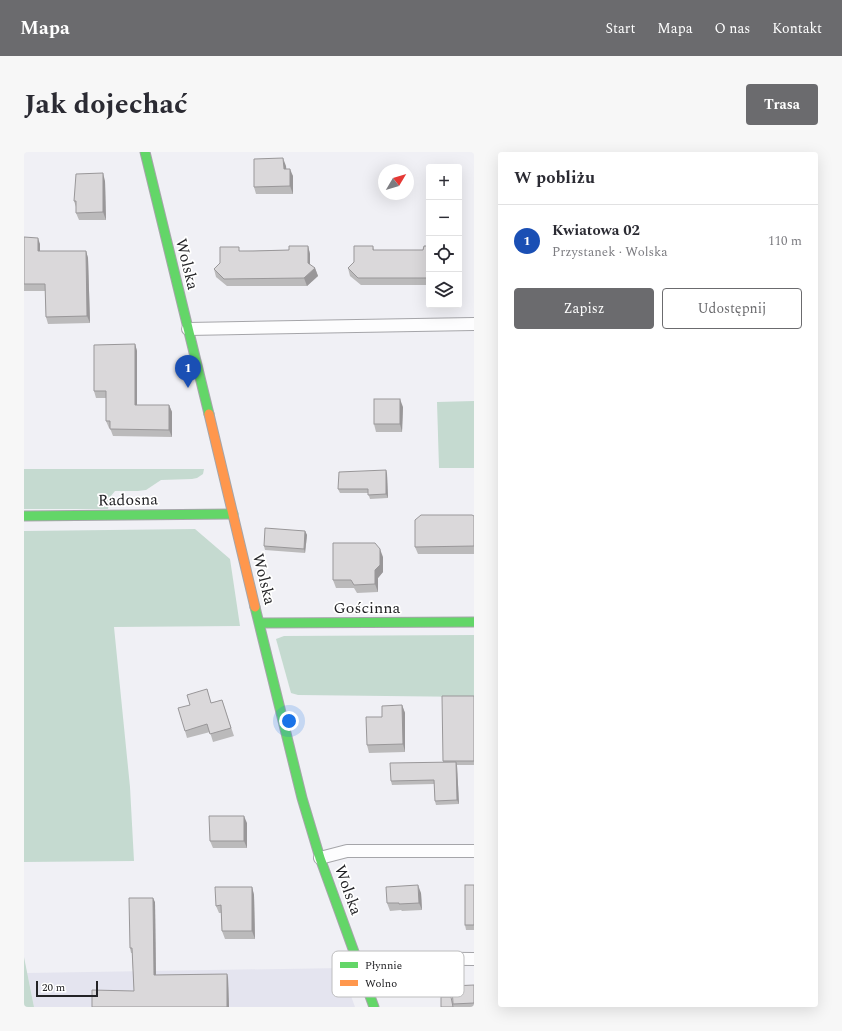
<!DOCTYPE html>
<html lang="pl">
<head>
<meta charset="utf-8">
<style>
	body { margin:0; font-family:Spectral,serif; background:#f7f7f7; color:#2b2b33 }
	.controls { position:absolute; right:12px; top:12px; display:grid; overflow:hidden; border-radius:4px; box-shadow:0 4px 16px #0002 }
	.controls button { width:36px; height:36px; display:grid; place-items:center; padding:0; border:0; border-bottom:1px solid #e1e1e2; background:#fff; color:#2b2b33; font:20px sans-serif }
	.compass { position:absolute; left:354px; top:12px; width:36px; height:36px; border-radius:50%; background:#fff; box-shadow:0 4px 16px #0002; rotate:52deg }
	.scale { position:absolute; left:12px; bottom:10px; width:62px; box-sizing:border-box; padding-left:4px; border:2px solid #232326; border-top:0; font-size:11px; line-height:14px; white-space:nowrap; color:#232326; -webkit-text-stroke:3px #fff; paint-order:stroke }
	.you { position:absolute; left:265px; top:569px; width:14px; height:14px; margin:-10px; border:3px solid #fff; border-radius:50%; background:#1a73e8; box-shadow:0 0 0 6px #1a73e833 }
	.badge { display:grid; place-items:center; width:26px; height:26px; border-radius:50%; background:#6b6b6e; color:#fff; font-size:13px; font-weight:700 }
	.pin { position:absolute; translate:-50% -33px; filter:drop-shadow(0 1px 2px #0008) }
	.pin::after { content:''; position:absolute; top:21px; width:14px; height:12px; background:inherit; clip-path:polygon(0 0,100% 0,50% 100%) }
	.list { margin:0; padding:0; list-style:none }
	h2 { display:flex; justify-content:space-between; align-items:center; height:52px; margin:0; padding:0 16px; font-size:17px }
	h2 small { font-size:13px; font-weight:400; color:#7c7c81 }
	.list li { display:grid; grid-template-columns:26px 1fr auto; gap:12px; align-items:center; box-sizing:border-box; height:72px; padding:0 16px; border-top:1px solid #e1e1e2 }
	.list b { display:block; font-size:15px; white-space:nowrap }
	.list p { margin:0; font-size:13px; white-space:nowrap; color:#7c7c81 }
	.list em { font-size:13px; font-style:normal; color:#7c7c81 }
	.actions { display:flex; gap:8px; padding:12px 16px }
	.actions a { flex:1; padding:9px 0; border:1px solid #6b6b6e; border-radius:4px; text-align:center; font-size:14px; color:#6b6b6e }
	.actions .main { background:#6b6b6e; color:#fff }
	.icon { flex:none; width:22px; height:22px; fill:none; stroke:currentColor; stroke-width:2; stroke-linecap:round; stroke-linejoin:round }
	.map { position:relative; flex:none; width:450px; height:855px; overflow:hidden; border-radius:4px }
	header { display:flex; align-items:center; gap:24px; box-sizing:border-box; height:56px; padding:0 20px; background:#6b6b6e; color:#fff }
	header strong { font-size:19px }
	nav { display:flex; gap:22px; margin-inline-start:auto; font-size:14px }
	.intro { display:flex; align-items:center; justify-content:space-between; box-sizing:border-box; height:96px; padding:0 24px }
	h1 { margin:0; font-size:28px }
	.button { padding:10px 18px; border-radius:4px; background:#6b6b6e; color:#fff; font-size:14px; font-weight:700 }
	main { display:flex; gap:24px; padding:0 24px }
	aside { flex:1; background:#fff; border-radius:4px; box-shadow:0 4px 16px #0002 }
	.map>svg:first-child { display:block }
	.built { fill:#e4e4ef }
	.green { fill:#c5dad0 }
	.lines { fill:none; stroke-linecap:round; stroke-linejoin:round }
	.lane-casing { stroke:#a5a5a9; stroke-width:14 }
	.fast-casing { stroke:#a5a5a9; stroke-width:11 }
	.slow-casing { stroke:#a5a5a9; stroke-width:11 }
	.lane { stroke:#fdfdfe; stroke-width:12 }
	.fast { stroke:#63d668; stroke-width:9 }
	.slow { stroke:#ff974d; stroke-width:9 }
	.wall { fill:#bbbabb }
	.shaded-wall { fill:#999799 }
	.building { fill:#dad8da; stroke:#999799 }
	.labels { text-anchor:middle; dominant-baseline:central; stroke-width:3.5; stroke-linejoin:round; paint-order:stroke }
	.street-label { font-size:16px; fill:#232326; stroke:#fff }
	.key { fill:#fff; stroke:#bdbdbe; stroke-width:1 }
	.key-label { font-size:11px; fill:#232326 }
</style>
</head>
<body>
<header>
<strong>Mapa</strong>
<nav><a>Start</a><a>Mapa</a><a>O nas</a><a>Kontakt</a></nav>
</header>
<div class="intro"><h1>Jak dojechać</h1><a class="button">Trasa</a></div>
<main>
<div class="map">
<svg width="450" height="855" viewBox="0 0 450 855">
	<rect width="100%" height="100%" fill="#f0f0f5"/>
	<!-- built -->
	<polygon class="built" points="317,816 331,855 10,855 3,821"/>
	<!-- green -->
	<g class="green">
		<polygon points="450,249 450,316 415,316 413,250"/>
		<polygon points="0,317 180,317 179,322 173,326 168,327 137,328 122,338 114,339 91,339 86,345 84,357 0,357"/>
		<polygon points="171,377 206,407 216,474 90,475 106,635 110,709 0,710 0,379"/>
		<polygon points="450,483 450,545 274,543 267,541 252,487 260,484"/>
		<polygon points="0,805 10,855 0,855"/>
	</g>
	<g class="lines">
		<!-- lane casing -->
		<g class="lane-casing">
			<g id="lane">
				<polyline points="164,177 450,172"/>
				<polyline points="296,706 323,699 450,699"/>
				<polyline points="332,806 450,807"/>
			</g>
		</g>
		<!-- fast casing -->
		<g class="fast-casing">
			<g id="fast">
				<polyline points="121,0 185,262"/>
				<polyline points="0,364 209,362"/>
				<polyline points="231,455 278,646 296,706 350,855"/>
				<polyline points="236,471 450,470"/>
			</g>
		</g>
		<!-- slow casing -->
		<g class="slow-casing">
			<polyline id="slow" points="185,262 231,455"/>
		</g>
		<!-- lane -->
		<use href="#lane" class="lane"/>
		<!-- fast -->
		<use href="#fast" class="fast"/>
		<!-- slow -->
		<use href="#slow" class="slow"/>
	</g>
	<!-- wall -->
	<g class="wall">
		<polygon points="262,14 262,17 269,24 269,42 232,42 230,35"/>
		<polygon points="81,29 82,68 55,68 52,61 52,55 50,49"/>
		<polygon points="0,85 16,92 16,99 62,99 64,106 66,171 24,172 22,165 21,139 0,139"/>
		<polygon points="284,94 286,102 286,113 291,116 294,124 283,134 203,134 192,125 190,117 216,99 265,98"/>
		<polygon points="349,94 350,98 399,98 405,94 405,133 337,133 326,124 324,116"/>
		<polygon points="111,192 113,199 113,253 145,253 148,260 148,285 89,284 86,276 85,276 82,269 82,246 72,246 70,239"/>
		<polygon points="379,255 378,280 352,280 350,272"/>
		<polygon points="362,318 363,322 364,346 346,347 344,341 316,341 314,337"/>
		<polygon points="450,364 450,402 394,402 391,395"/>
		<polygon points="281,379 283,383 281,401 241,398 240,394"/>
		<polygon points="359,405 359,420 354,426 354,440 333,441 330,436 312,436 309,428"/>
		<polygon points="183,537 187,551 198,548 210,584 189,590 186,580 163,586 161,579 166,553"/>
		<polygon points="450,544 450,613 433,613 435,652 412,653 411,649 410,632 368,633 367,629 419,610 419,609"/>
		<polygon points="378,553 381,561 381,600 345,601 343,593 358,565"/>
		<polygon points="223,671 223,696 189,696 186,689"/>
		<polygon points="450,733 450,778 442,778 441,773"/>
		<polygon points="228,735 230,743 231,787 201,787 198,779 197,761 195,761 192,754"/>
		<polygon points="397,741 398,758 378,759 377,758 366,759 363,751"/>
		<polygon points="131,750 132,823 203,822 204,826 205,855 68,855 110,839 108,801 107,801 106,796"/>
		<polygon points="450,833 450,855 417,855 429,849"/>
	</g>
	<!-- shaded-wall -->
	<g class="shaded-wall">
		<polygon points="259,6 262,14 263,24 260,17"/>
		<polygon points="266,17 269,24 269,42 266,34"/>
		<polygon points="79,21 81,29 82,68 79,60"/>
		<polygon points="14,86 16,92 16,106 14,99"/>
		<polygon points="284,94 286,102 286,118 284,111"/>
		<polygon points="62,99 64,106 66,171 63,164"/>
		<polygon points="291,116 294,124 283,134 280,126"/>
		<polygon points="111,192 113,199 113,260 111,253"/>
		<polygon points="376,247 379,255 378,280 376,272"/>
		<polygon points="145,253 148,260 148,285 145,278"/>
		<polygon points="362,318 363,322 364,346 362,342"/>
		<polygon points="281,379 283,383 281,401 280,397"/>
		<polygon points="356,397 359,405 359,420 354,426 354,440 351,432 351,418"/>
		<polygon points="378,553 381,561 381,600 379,592"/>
		<polygon points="432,610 433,614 435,652 433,648"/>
		<polygon points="220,664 223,671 223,696 220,689"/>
		<polygon points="394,733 397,741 398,758 395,751"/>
		<polygon points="228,735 230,743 231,787 228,779"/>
		<polygon points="129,746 131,750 132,827 130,823"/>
		<polygon points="203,822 204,826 205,855 203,855"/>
	</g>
	<!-- building -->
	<g class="building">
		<polygon points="259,6 260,17 266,17 266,34 230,35 230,7"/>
		<polygon points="79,21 79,60 52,61 52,49 50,49 52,22"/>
		<polygon points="0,85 14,86 14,99 62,99 63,164 22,165 21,132 0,132"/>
		<polygon points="265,94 284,94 284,111 291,116 280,126 200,127 190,117 196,111 196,95 215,95 215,99 229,99 265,98"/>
		<polygon points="330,94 349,94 349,98 399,98 400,94 405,94 405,126 334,126 324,116 330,110"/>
		<polygon points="111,192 111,253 145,253 145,278 86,277 86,269 82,269 82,239 70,239 70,193"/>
		<rect x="350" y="247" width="26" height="25"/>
		<polygon points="362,318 362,342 344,343 344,337 314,337 315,320"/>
		<polygon points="397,363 448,363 450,364 450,394 391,395 391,368"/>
		<polygon points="241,376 281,379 280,397 240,394"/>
		<polygon points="309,391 351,391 356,397 356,413 351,418 351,432 330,433 327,428 309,428"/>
		<polygon points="183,537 187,551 198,548 207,576 186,582 183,572 161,579 154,556 166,553 163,543"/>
		<polygon points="418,544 450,544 450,609 419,609"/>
		<polygon points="378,553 379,592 343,593 342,565 358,565 358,554"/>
		<polygon points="432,610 433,648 411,649 410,628 367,629 366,611"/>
		<polygon points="185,664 220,664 220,689 186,689"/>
		<polygon points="394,733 395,751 375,752 375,751 363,751 362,735"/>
		<rect x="441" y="733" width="9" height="40"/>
		<polygon points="191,735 228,735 228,779 198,779 197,753 192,754"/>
		<polygon points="105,746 129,746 130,823 203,822 203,855 68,855 68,838 110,839 108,796 106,796"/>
		<polygon points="450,833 450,851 429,852 428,834"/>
		<polygon points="417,845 427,845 429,855 417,855"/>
	</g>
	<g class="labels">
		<!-- street labels -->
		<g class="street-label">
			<text transform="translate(163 112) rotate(76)">Wolska</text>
			<text transform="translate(104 348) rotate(-1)">Radosna</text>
			<text transform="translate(240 427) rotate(76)">Wolska</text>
			<text x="343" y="456">Gościnna</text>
			<text transform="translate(324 738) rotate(70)">Wolska</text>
		</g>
	</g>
	<!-- legend -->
	<rect x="308" y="799" width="132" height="46" rx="6" class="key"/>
	<rect x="316" y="810" width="18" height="6" fill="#63d668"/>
	<rect x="316" y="828" width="18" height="6" fill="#ff974d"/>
	<g class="key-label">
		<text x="341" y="817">Płynnie</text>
		<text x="341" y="835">Wolno</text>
	</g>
</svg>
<div class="controls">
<button>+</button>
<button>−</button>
<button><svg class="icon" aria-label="locate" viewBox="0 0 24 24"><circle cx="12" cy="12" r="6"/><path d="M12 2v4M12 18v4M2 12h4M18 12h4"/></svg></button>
<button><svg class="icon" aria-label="layers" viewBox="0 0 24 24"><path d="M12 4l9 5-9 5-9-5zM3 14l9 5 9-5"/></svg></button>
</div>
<svg class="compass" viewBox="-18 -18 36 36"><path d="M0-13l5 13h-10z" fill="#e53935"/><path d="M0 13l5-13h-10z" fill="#7c7c81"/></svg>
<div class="scale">20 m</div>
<div class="you"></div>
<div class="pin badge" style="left:164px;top:236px;background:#1a4fb4">1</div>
</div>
<aside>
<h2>W pobliżu<small></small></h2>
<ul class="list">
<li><span class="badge" style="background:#1a4fb4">1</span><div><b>Kwiatowa 02</b><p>Przystanek · Wolska</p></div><em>110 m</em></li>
</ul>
<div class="actions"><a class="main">Zapisz</a><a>Udostępnij</a></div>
</aside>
</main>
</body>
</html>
